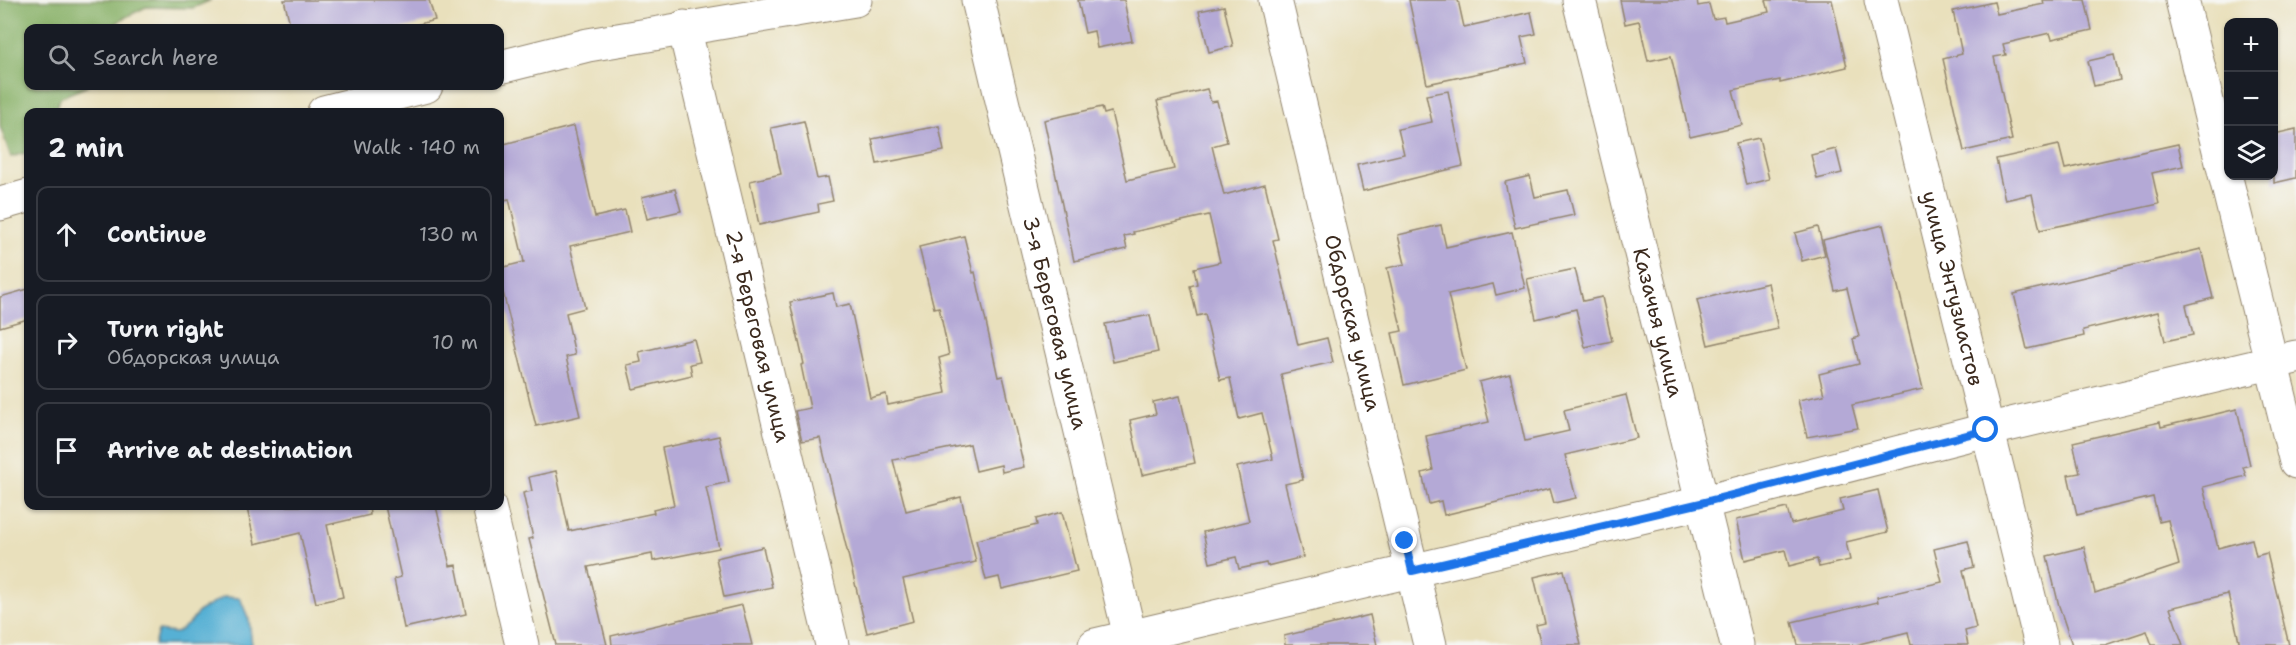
<!DOCTYPE html>
<html lang="en">
<head>
<meta charset="utf-8">
<style>
	body { margin:0; font-family:"Shantell Sans",sans-serif; background:#20242c; color:#f1f3f6 }
	.controls { position:absolute; right:18px; top:18px; display:grid; overflow:hidden; border-radius:12px; box-shadow:0 2px 4px #0004 }
	.controls button { width:54px; height:54px; display:grid; place-items:center; padding:0; border:0; border-bottom:2px solid #363941; background:#171b24; color:#f1f3f6; font:30px sans-serif }
	.stop { position:absolute; width:18px; height:18px; margin:-14px; border:4px solid #1a73e8; border-radius:50%; background:#fff }
	.stop.end { background:#1a73e8; border-color:#fff; box-shadow:0 2px 6px #0008 }
	.list { margin:0; padding:0; list-style:none }
	h2 { display:flex; justify-content:space-between; align-items:center; height:78px; margin:0; padding:0 24px; font-size:26px }
	h2 small { font-size:20px; font-weight:400; color:#9ea1a6 }
	.list li { display:grid; grid-template-columns:39px 1fr auto; gap:18px; align-items:center; box-sizing:border-box; height:96px; margin:0 12px 12px; padding:0 12px; border:2px solid #363941; border-radius:12px }
	.list b { display:block; font-size:22px; white-space:nowrap }
	.list p { margin:0; font-size:20px; white-space:nowrap; color:#9ea1a6 }
	.list em { font-size:20px; font-style:normal; color:#9ea1a6 }
	.icon { flex:none; width:33px; height:33px; fill:none; stroke:currentColor; stroke-width:2; stroke-linecap:round; stroke-linejoin:round }
	.map { position:relative; flex:none; width:2296px; height:645px; overflow:hidden }
	.search { position:absolute; background:#171b24; box-shadow:0 2px 4px #0004; left:24px; top:24px; width:480px; height:66px; display:flex; align-items:center; gap:15px; box-sizing:border-box; padding:0 21px; border-radius:12px; color:#9ea1a6; font-size:22px }
	.panel { position:absolute; background:#171b24; box-shadow:0 2px 4px #0004; left:24px; top:108px; width:480px; height:402px; border-radius:12px }
	.map>svg:first-child { display:block }
	.forest { fill:#87b066; stroke:#616d42; stroke-width:1.5 }
	.water { fill:#57b0d4; stroke:#496d79; stroke-width:1.5 }
	.building { fill:#b4a9d6 }
	.lines { fill:none; stroke-linecap:round; stroke-linejoin:round }
	.minor-casing { stroke:#92856d; stroke-width:35 }
	.minor { stroke:#fff; stroke-width:33 }
	.route { stroke:#1a73e8; stroke-width:8 }
	.labels { text-anchor:middle; dominant-baseline:central; stroke-width:4.5; stroke-linejoin:round; paint-order:stroke }
	.street-label { font-size:21px; fill:#3b2a1e; stroke:#f6f6f2 }
</style>
</head>
<body>
<div class="map">
<svg width="2296" height="645" viewBox="0 0 2296 645">
	<rect width="100%" height="100%" fill="#f6f6f2"/>
	<filter id="ink" filterUnits="userSpaceOnUse"><feTurbulence type="fractalNoise" baseFrequency=".0167" numOctaves="2"/><feDisplacementMap in="SourceGraphic" scale="12" xChannelSelector="R" yChannelSelector="G"/><feConvolveMatrix kernelMatrix="1 2 1 2 8 2 1 2 1" color-interpolation-filters="sRGB"/></filter>
	<filter id="wash" filterUnits="userSpaceOnUse"><feTurbulence type="fractalNoise" baseFrequency=".008" numOctaves="4" result="noise"/><feDisplacementMap in="SourceGraphic" scale="24" xChannelSelector="R" yChannelSelector="G"/><feGaussianBlur stdDeviation="1.35" result="paint"/><feColorMatrix in="noise" values="0 0 0 0 0 0 0 0 0 0 0 0 0 0 0 0 0 1.4 0 .05"/><feComposite in="paint" operator="in"/></filter>
	<g filter="url(#wash)">
		<rect width="100%" height="100%" fill="#e9e0bc"/>
		<!-- forest -->
		<polygon class="forest" points="0,0 211,0 193,8 146,7 122,19 111,28 28,28 28,86 88,86 61,97 54,112 28,112 28,152 11,157 0,126"/>
		<!-- water -->
		<polygon class="water" points="224,597 240,598 249,620 252,645 154,645 158,631 176,633 191,622 199,611"/>
		<g id="blocks">
			<!-- building -->
			<g class="building">
				<polygon points="284,0 429,0 435,20 404,28 291,28"/>
				<polygon points="1078,0 1124,0 1132,41 1097,48 1094,31 1085,33"/>
				<polygon points="1409,0 1458,0 1464,27 1531,12 1536,34 1521,37 1527,63 1427,84"/>
				<polygon points="1620,0 1697,0 1698,6 1709,4 1713,19 1724,17 1725,22 1769,12 1766,0 1832,0 1847,67 1780,83 1780,80 1733,90 1742,125 1690,137 1671,56 1648,61 1639,21 1625,24"/>
				<polygon points="2043,0 2085,0 2092,30 2052,39 2050,33 2003,44 2006,55 1994,57 2012,140 1964,151 1943,59 1962,54 1953,11 1994,2 1997,14 2044,4"/>
				<polygon points="1224,6 1233,46 1209,52 1199,11"/>
				<polygon points="2114,55 2120,80 2094,86 2088,61"/>
				<polygon points="1207,89 1211,102 1217,101 1227,142 1212,146 1224,195 1265,184 1278,239 1273,240 1298,345 1327,338 1333,362 1281,374 1303,480 1285,484 1303,557 1267,566 1266,563 1239,569 1236,557 1210,563 1203,532 1249,521 1237,467 1273,459 1262,413 1239,419 1230,378 1220,380 1205,314 1197,316 1190,286 1197,284 1194,268 1220,262 1209,215 1133,232 1134,234 1124,236 1127,249 1074,261 1044,120 1102,107 1104,114 1111,112 1127,180 1174,169 1157,101"/>
				<polygon points="1448,91 1463,166 1363,191 1357,165 1404,154 1398,129 1432,122 1426,95"/>
				<polygon points="804,121 817,179 828,177 833,201 818,204 819,212 759,225 750,181 781,174 771,128"/>
				<polygon points="574,126 595,217 625,210 630,232 570,246 585,308 566,313 575,355 566,357 580,416 536,426 500,280 500,268 524,262 509,199 500,201 500,145"/>
				<polygon points="939,126 944,151 877,164 872,139"/>
				<polygon points="2296,129 2296,178 2274,183 2274,134"/>
				<polygon points="1759,138 1769,179 1746,185 1736,143"/>
				<polygon points="2178,144 2183,166 2152,173 2159,204 2040,230 2032,194 2005,200 1996,159 2059,145 2065,169"/>
				<polygon points="1836,149 1842,173 1817,179 1811,155"/>
				<polygon points="1530,176 1535,197 1568,190 1574,215 1515,228 1505,182"/>
				<polygon points="675,189 681,211 647,219 642,197"/>
				<polygon points="1441,225 1446,247 1512,232 1525,288 1496,295 1493,284 1448,294 1466,370 1404,385 1392,333 1402,331 1387,268 1405,264 1398,235"/>
				<polygon points="1883,225 1923,389 1852,405 1858,428 1807,437 1798,400 1824,395 1819,374 1859,364 1853,339 1859,337 1847,288 1835,291 1823,240"/>
				<polygon points="1818,227 1825,255 1802,261 1795,233"/>
				<polygon points="964,236 973,273 975,272 998,377 1003,376 1024,467 1002,472 1001,465 976,471 970,444 893,460 906,511 961,497 976,562 903,579 913,621 867,633 820,438 802,441 795,411 810,408 801,365 804,364 790,302 833,293 836,307 850,304 870,398 886,394 888,405 946,393 939,358 949,355 939,307 934,308 919,247"/>
				<polygon points="2201,249 2213,298 2186,305 2193,335 2165,341 2158,312 2083,330 2084,336 2027,349 2014,294"/>
				<polygon points="1575,269 1583,301 1602,297 1612,341 1585,347 1576,309 1536,319 1527,279"/>
				<polygon points="1768,283 1778,329 1708,345 1697,300"/>
				<polygon points="28,289 28,319 0,327 0,297"/>
				<polygon points="1150,315 1158,352 1113,362 1105,324"/>
				<polygon points="694,339 700,362 690,364 692,375 633,389 627,365 641,362 639,352"/>
				<polygon points="1510,374 1525,441 1569,431 1564,410 1626,395 1637,438 1565,455 1576,498 1554,503 1550,489 1444,515 1441,501 1429,504 1422,473 1433,470 1426,436 1489,422 1479,382"/>
				<polygon points="1180,396 1195,463 1142,475 1130,420 1156,414 1153,402"/>
				<polygon points="2237,409 2250,465 2243,467 2246,476 2203,487 2218,548 2252,539 2256,556 2267,553 2289,645 2240,645 2228,594 2170,608 2183,645 2152,645 2147,631 2105,645 2072,645 2059,606 2047,556 2084,547 2095,593 2179,565 2168,520 2159,522 2153,497 2077,515 2068,475 2080,473 2073,442 2160,422 2161,427"/>
				<polygon points="719,436 729,482 706,487 719,548 653,561 652,554 588,567 607,645 556,645 529,539 533,538 523,493 532,491 529,477 556,471 569,531 654,513 653,510 674,505 662,448"/>
				<polygon points="1878,490 1888,532 1846,542 1850,560 1819,567 1817,559 1789,566 1785,550 1745,560 1736,520 1787,508 1791,524 1843,511 1840,499"/>
				<polygon points="260,506 369,506 370,515 327,525 343,597 316,603 300,533 255,544 247,508"/>
				<polygon points="385,506 436,506 450,566 456,565 466,614 404,628 394,579 401,577"/>
				<polygon points="1062,512 1077,571 1002,589 999,577 986,580 976,540 1037,525 1036,519"/>
				<polygon points="1968,541 1974,567 1963,570 1976,628 1965,631 1968,645 1911,645 1908,632 1855,645 1798,645 1792,622 1878,602 1877,597 1942,582 1934,549"/>
				<polygon points="763,547 772,587 724,597 716,558"/>
				<polygon points="1564,570 1581,645 1541,645 1536,625 1545,623 1534,577"/>
				<polygon points="742,605 752,645 612,645 611,636"/>
				<polygon points="1370,615 1377,645 1285,645 1284,636"/>
			</g>
		</g>
	</g>
	<g filter="url(#ink)">
		<use href="#blocks" fill-opacity="0" stroke="#92856d" stroke-width="1.5"/>
		<g class="lines">
			<!-- minor casing -->
			<g class="minor-casing">
				<g id="minor">
					<path id="s1" d="M 978,0 L 1132,645"/>
					<path id="s2" d="M 1275,0 L 1430,645"/>
					<path id="s3" d="M 1579,0 L 1737,645"/>
					<path id="s4" d="M 1881,0 L 2041,645"/>
					<polyline points="2182,0 2296,462"/>
					<path id="s5" d="M 684,27 L 832,645"/>
					<polyline points="500,67 588,45 855,0"/>
					<polyline points="324,112 426,86"/>
					<polyline points="0,204 28,196"/>
					<polyline points="489,506 522,645"/>
					<polyline points="1095,645 1701,503 1986,430 2296,357"/>
				</g>
			</g>
			<!-- minor -->
			<use href="#minor" class="minor"/>
		</g>
	</g>
	<g class="lines" filter="url(#ink)">
		<!-- route -->
		<polyline class="route" points="1405,541 1412,571 1701,503 1986,430"/>
	</g>
	<g class="labels">
		<!-- street labels -->
		<g class="street-label">
			<text stroke="none"><textPath href="#s4" startOffset="297">улица Энтузиастов</textPath></text>
			<text stroke="none"><textPath href="#s1" startOffset="332">3-я Береговая улица</textPath></text>
			<text stroke="none"><textPath href="#s2" startOffset="332">Обдорская улица</textPath></text>
			<text stroke="none"><textPath href="#s3" startOffset="332">Казачья улица</textPath></text>
			<text stroke="none"><textPath href="#s5" startOffset="318">2-я Береговая улица</textPath></text>
		</g>
	</g>
</svg>
<div class="controls">
<button>+</button>
<button>−</button>
<button><svg class="icon" aria-label="layers" viewBox="0 0 24 24"><path d="M12 4l9 5-9 5-9-5zM3 14l9 5 9-5"/></svg></button>
</div>
<div class="stop" style="left:1986px;top:430px"></div>
<div class="stop end" style="left:1405px;top:541px"></div>
<div class="search"><svg class="icon" aria-label="search" viewBox="0 0 24 24"><circle cx="10" cy="10" r="6"/><path d="M15 15l6 6"/></svg>Search here</div>
<section class="panel">
<h2>2 min<small>Walk · 140 m</small></h2>
<ul class="list">
<li><svg class="icon" aria-label="ahead" viewBox="0 0 24 24"><path d="M12 20V5M6 11l6-6 6 6"/></svg><div><b>Continue</b></div><em>130 m</em></li>
<li><svg class="icon" aria-label="right" viewBox="0 0 24 24"><path d="M7 20v-9h11M14 6l5 5-5 5"/></svg><div><b>Turn right</b><p>Обдорская улица</p></div><em>10 m</em></li>
<li><svg class="icon" aria-label="arrive" viewBox="0 0 24 24"><path d="M6 21V4h12l-3 4 3 4H6"/></svg><div><b>Arrive at destination</b></div></li>
</ul>
</section>
</div>
</body>
</html>
